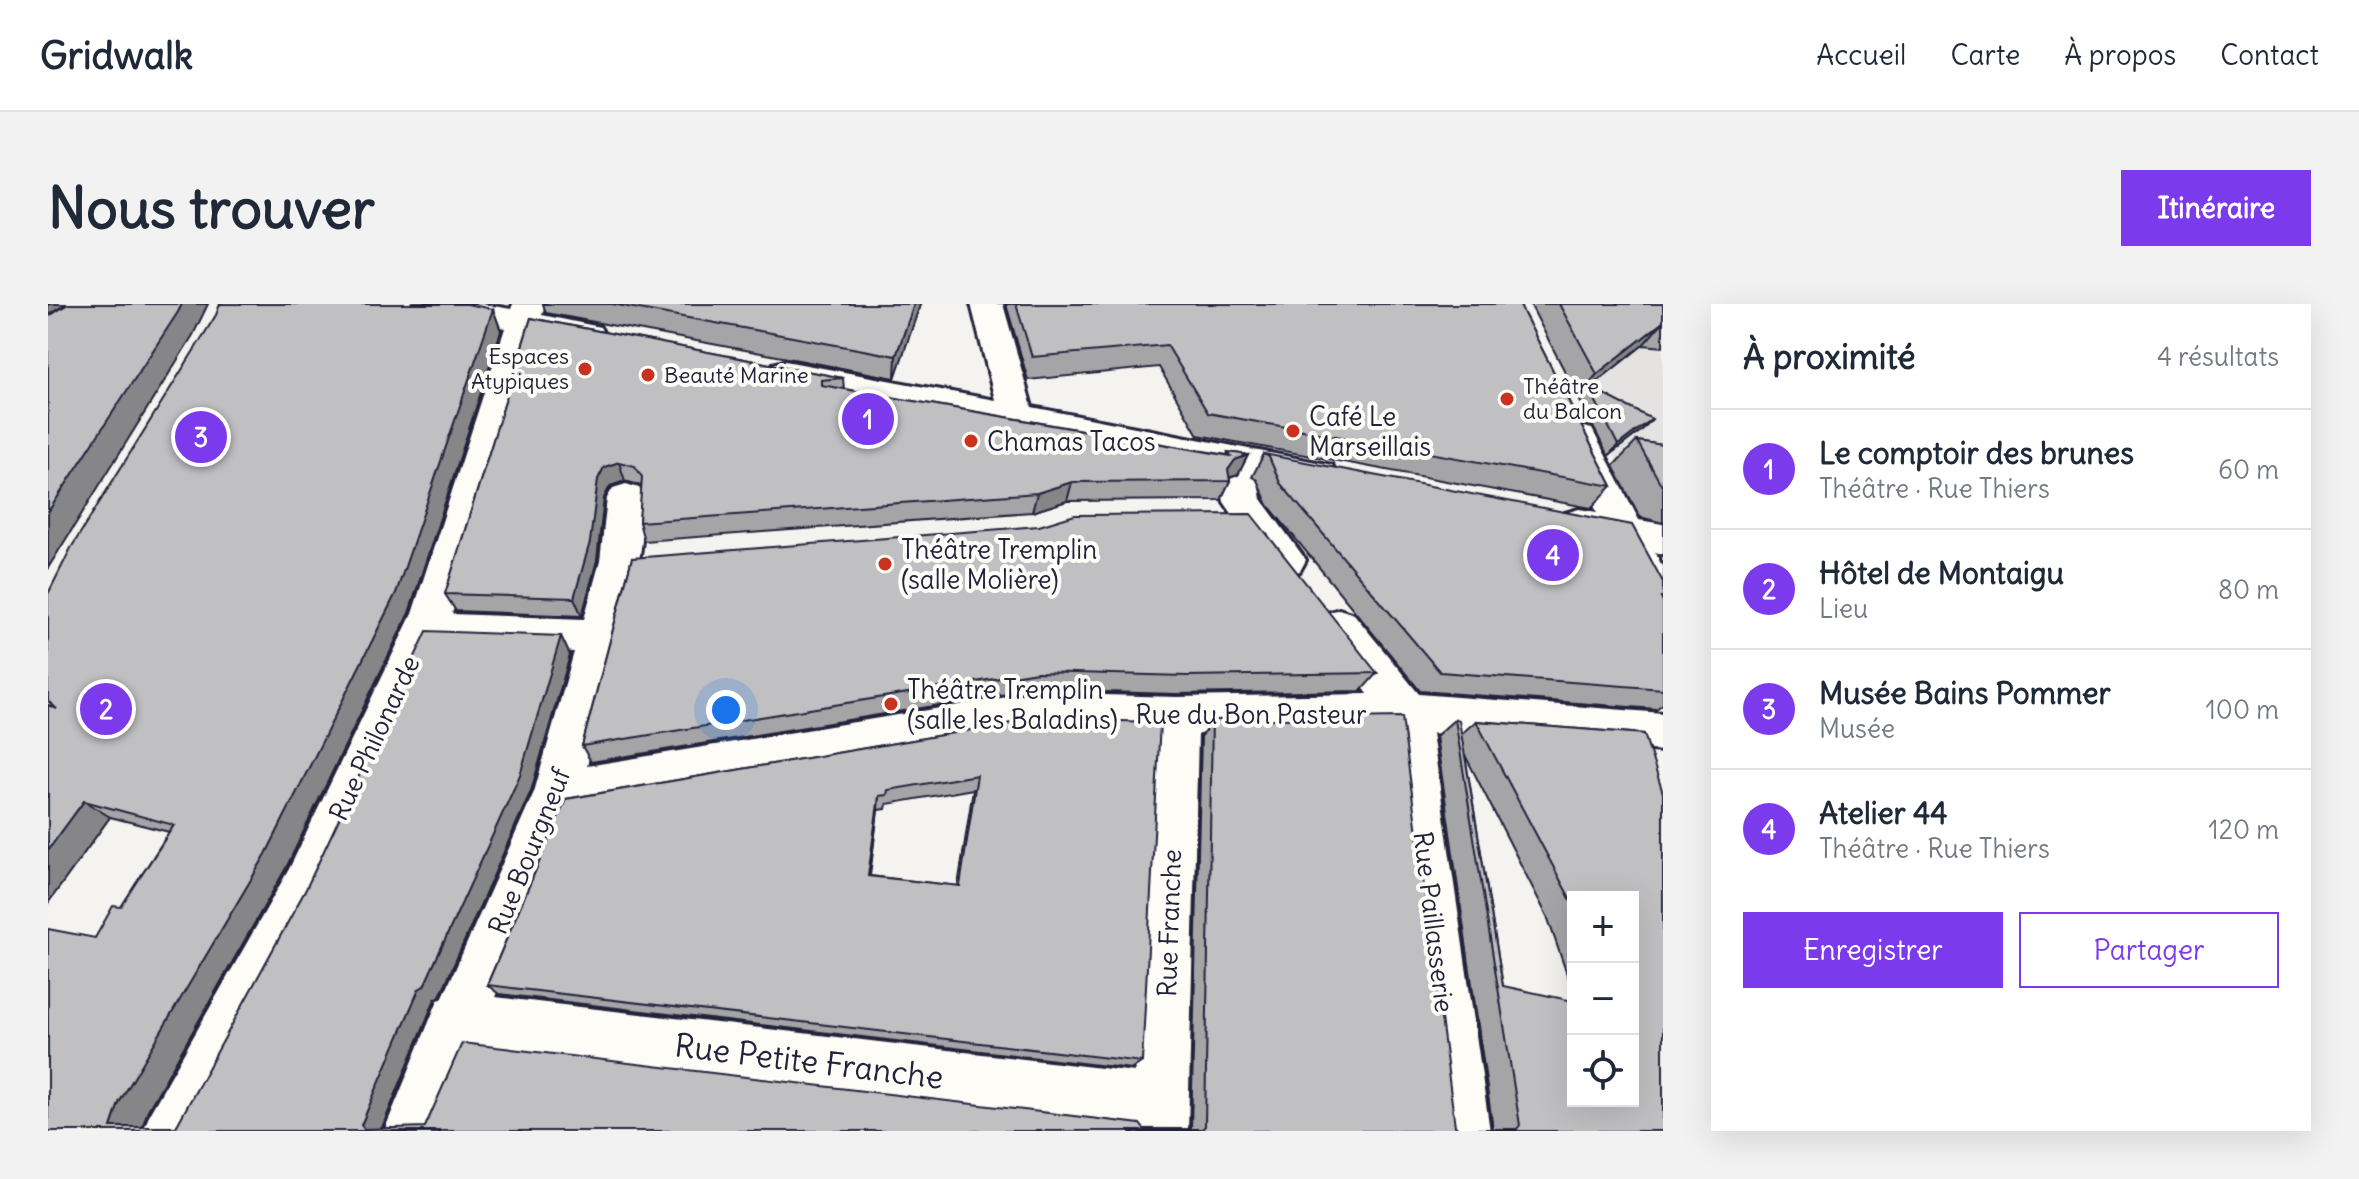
<!DOCTYPE html>
<html lang="fr">
<head>
<meta charset="utf-8">
<style>
	body { margin:0; font-family:Delius,sans-serif; background:#f2f2f3; color:#1f2937 }
	.controls { position:absolute; right:24px; bottom:24px; display:grid; overflow:hidden; border-radius:0px; box-shadow:0 8px 32px #0002 }
	.controls button { width:72px; height:72px; display:grid; place-items:center; padding:0; border:0; border-bottom:2px solid #e0e1e3; background:#fff; color:#1f2937; font:40px sans-serif }
	.you { position:absolute; left:678px; top:406px; width:28px; height:28px; margin:-20px; border:6px solid #fff; border-radius:50%; background:#1a73e8; box-shadow:0 0 0 12px #1a73e833 }
	.badge { display:grid; place-items:center; width:52px; height:52px; border-radius:50%; background:#7c3aed; color:#fff; font-size:26px; font-weight:700 }
	.pin { position:absolute; translate:-50% -50%; border:4px solid #fff; box-shadow:0 2px 8px #0006 }
	.list { margin:0; padding:0; list-style:none }
	h2 { display:flex; justify-content:space-between; align-items:center; height:104px; margin:0; padding:0 32px; font-size:34px }
	h2 small { font-size:26px; font-weight:400; color:#747a83 }
	.list li { display:grid; grid-template-columns:52px 1fr auto; gap:24px; align-items:center; box-sizing:border-box; height:120px; padding:0 32px; border-top:2px solid #e0e1e3 }
	.list b { display:block; font-size:30px; white-space:nowrap }
	.list p { margin:0; font-size:26px; white-space:nowrap; color:#747a83 }
	.list em { font-size:26px; font-style:normal; color:#747a83 }
	.actions { display:flex; gap:16px; padding:24px 32px }
	.actions a { flex:1; padding:18px 0; border:2px solid #7c3aed; border-radius:0px; text-align:center; font-size:28px; color:#7c3aed }
	.actions .main { background:#7c3aed; color:#fff }
	.icon { flex:none; width:44px; height:44px; fill:none; stroke:currentColor; stroke-width:2; stroke-linecap:round; stroke-linejoin:round }
	.map { position:relative; flex:none; width:1615px; height:827px; overflow:hidden; border-radius:0px }
	header { display:flex; align-items:center; gap:48px; box-sizing:border-box; height:112px; padding:0 40px; background:#fff; border-bottom:2px solid #e0e1e3 }
	header strong { font-size:38px }
	nav { display:flex; gap:44px; margin-inline-start:auto; font-size:28px }
	.intro { display:flex; align-items:center; justify-content:space-between; box-sizing:border-box; height:192px; padding:0 48px }
	h1 { margin:0; font-size:56px }
	.button { padding:20px 36px; border-radius:0px; background:#7c3aed; color:#fff; font-size:28px; font-weight:700 }
	main { display:flex; gap:48px; padding:0 48px }
	aside { flex:1; background:#fff; border-radius:0px; box-shadow:0 8px 32px #0002 }
	.map>svg:first-child { display:block }
	.built { fill:#e4e3e2 }
	.lines { fill:none; stroke-linecap:round; stroke-linejoin:round }
	.minor-casing { stroke:#22223b; stroke-width:6 }
	.minor { fill:#fdfcf7; fill-rule:evenodd }
	.wall { fill:#a5a4a7; stroke:#22223b; stroke-width:2; fill-rule:evenodd }
	.shaded-wall { fill:#868688; stroke:#22223b; stroke-width:2 }
	.building { fill:#c0bfc2; stroke:#22223b; stroke-width:2; fill-rule:evenodd }
	.poi-dot { fill:#c8321e; stroke:#fdfcf7; stroke-width:3 }
	.labels { text-anchor:middle; dominant-baseline:central; stroke-width:8; stroke-linejoin:round; paint-order:stroke }
	.far-poi-label { font-size:22px; fill:#22223b; stroke:#fdfcf7; text-anchor:start }
	.poi-label { font-size:26px; fill:#22223b; stroke:#fdfcf7; text-anchor:start }
	.street-label { font-size:26px; fill:#22223b; stroke:#fdfcf7 }
	.near-street-label { font-size:32px; fill:#22223b; stroke:#fdfcf7 }
</style>
</head>
<body>
<header>
<strong>Gridwalk</strong>
<nav><a>Accueil</a><a>Carte</a><a>À propos</a><a>Contact</a></nav>
</header>
<div class="intro"><h1>Nous trouver</h1><a class="button">Itinéraire</a></div>
<main>
<div class="map">
<svg width="1615" height="827" viewBox="0 0 1615 827">
	<rect width="100%" height="100%" fill="#f4f3ef"/>
	<filter id="ink" filterUnits="userSpaceOnUse"><feTurbulence type="fractalNoise" baseFrequency=".0125" numOctaves="2"/><feDisplacementMap in="SourceGraphic" scale="16" xChannelSelector="R" yChannelSelector="G"/><feConvolveMatrix kernelMatrix="1 2 1 2 8 2 1 2 1" color-interpolation-filters="sRGB"/></filter>
	<g filter="url(#ink)">
		<!-- built -->
		<polygon class="built" points="1485,0 1567,0 1615,7 1615,201 1588,191"/>
		<g class="lines">
			<!-- minor casing -->
			<g class="minor-casing">
				<g id="minor">
					<path d="M 365,0 L 434,0 L 463,5 L 465,0 L 497,0 L 494,11 L 552,23 L 556,30 L 552,37 L 540,40 L 488,30 L 404,310 L 536,315 L 552,257 L 559,194 L 565,184 L 578,180 L 591,184 C 613,222 552,412 539,462 L 983,389 L 1129,393 L 1320,390 L 1270,322 L 1276,310 L 1291,305 L 1306,310 L 1371,390 L 1615,409 L 1615,447 L 1384,429 L 1442,827 L 1386,827 L 1339,427 L 1150,430 L 1140,827 L 1084,827 L 1084,823 L 427,744 L 392,827 L 336,827 L 390,696 L 394,695 L 486,488 L 526,348 L 390,343 L 275,597 L 153,827 L 95,827 L 103,807 L 241,565 L 364,310 L 457,24 L 370,7 ZM 983,427 L 1106,430 L 1087,768 L 447,693 L 525,506 Z"/>
					<polygon points="923,0 955,0 984,103 1284,161 1289,170 1284,179 1271,183 1209,171 1213,195 1258,256 1252,267 1238,271 1224,267 1176,198 1170,164 737,79 725,76 720,68 725,60 737,57 947,96"/>
					<polygon points="1531,122 1544,125 1591,216 1615,220 1615,250 1607,248 1615,264 1615,320 1601,315 1564,240 1517,229 1512,219 1517,209 1531,205 1549,208 1513,134 1518,125"/>
				</g>
			</g>
			<!-- minor -->
			<use href="#minor" class="minor"/>
		</g>
		<!-- wall -->
		<g class="wall">
			<polygon points="495,0 872,0 847,74 498,9"/>
			<polygon points="958,0 1471,0 1564,182 1543,204 1150,131 1111,63 980,76"/>
			<polygon points="1482,0 1615,0 1615,43 1595,41 1542,83 1594,126 1560,152 1530,93 1532,91 1530,93"/>
			<path d="M 445,5 L 453,27 L 361,309 L 238,564 L 100,806 L 94,823 L 128,823 L 522,351 L 483,487 L 392,692 L 387,695 L 334,824 L 1143,825 L 1153,433 L 1164,416 L 1407,822 L 1410,825 L 1445,825 L 1388,432 L 1407,415 L 1413,430 L 1428,417 L 1596,430 L 1615,827 L 0,827 L 47,634 L 73,603 L 121,528 L 62,513 L 0,599 L 0,401 L 9,405 ZM 1417,451 L 1499,612 L 1525,688 L 1525,593 L 1585,593 L 1585,797 L 1455,682 Z"/>
			<polygon points="483,14 795,74 796,85 1179,151 1180,148 1200,151 1190,171 1182,174 1182,177 1173,196 1019,197 984,208 596,237 591,218 594,184 592,181 577,177 562,182 556,194 549,256 534,312 408,307 397,290"/>
			<polygon points="1589,137 1615,141 1615,219 1592,213 1565,162"/>
			<polygon points="1216,150 1615,278 1615,400 1608,405 1372,387 1220,201 1209,176 1204,173"/>
			<polygon points="584,254 1329,369 1313,387 1129,390 983,386 543,458 534,442"/>
			<path d="M 988,415 L 1094,758 L 1084,765 L 451,690 L 439,681 L 518,495 ZM 925,485 L 910,582 L 822,572 L 830,506 L 838,505 L 839,500 Z"/>
		</g>
		<!-- shaded-wall -->
		<g class="shaded-wall">
			<polygon points="0,0 18,0 0,11"/>
			<polygon points="134,0 160,0 145,31 0,264 0,208"/>
			<polygon points="866,0 872,0 872,1 847,74 848,52"/>
			<polygon points="445,5 453,27 361,309 238,564 100,806 93,827 63,823 71,799"/>
			<polygon points="1615,18 1595,41 1541,84 1540,82 1530,93 1549,70"/>
			<polygon points="1604,115 1594,126 1560,152 1570,141"/>
			<polygon points="1200,151 1190,171 1177,175 1180,166 1187,156"/>
			<polygon points="571,158 577,177 562,182 556,194 549,256 534,312 526,294 550,175 556,163"/>
			<polygon points="1024,178 1019,197 984,208 989,189"/>
			<polygon points="513,332 522,351 483,487 392,692 387,695 333,826 316,825 313,821"/>
			<polygon points="831,492 830,506 820,583 820,572"/>
			<polygon points="36,497 62,513 0,599 0,546"/>
		</g>
		<!-- building -->
		<g class="building">
			<polygon points="20,0 134,0 130,8 0,208 0,13"/>
			<polygon points="172,0 419,0 445,5 348,289 218,550 71,799 63,823 128,823 258,585 379,327 513,332 472,471 376,682 371,685 313,821 316,825 377,823 414,739 1092,820 1096,825 1154,825 1157,822 1164,416 1354,413 1407,822 1410,825 1469,825 1472,821 1407,415 1411,416 1455,682 1525,697 1525,797 1585,797 1585,593 1525,593 1525,600 1428,417 1596,430 1615,489 1615,827 0,827 0,625 47,634 65,602 73,603 126,521 36,497 0,546 0,401 9,405 0,397 0,290 23,244 168,11"/>
			<polygon points="564,0 866,0 848,52"/>
			<polygon points="968,0 1471,0 1564,182 1160,109 1119,41 984,53"/>
			<polygon points="1511,0 1615,0 1615,18 1549,70"/>
			<polygon points="483,14 795,74 773,76 773,81 1183,152 1180,148 1200,151 1187,156 1180,166 1182,177 1024,178 989,189 591,218 594,173 587,162 571,158 556,163 550,175 542,238 526,294 397,290"/>
			<polygon points="1540,82 1604,115 1570,141"/>
			<polygon points="1589,137 1615,141 1615,184"/>
			<polygon points="1216,150 1584,221 1615,278 1615,293 1613,293 1615,298 1615,385 1392,368 1232,179 1221,153"/>
			<polygon points="1203,210 1329,369 1139,372 989,368 534,442 584,254 991,222 1027,211"/>
			<path d="M 988,415 L 1112,418 L 1094,758 L 439,681 L 518,495 ZM 929,471 L 912,582 L 820,572 L 831,492 L 839,491 L 840,486 Z"/>
		</g>
	</g>
	<!-- markers -->
	<g class="poi-dot">
		<circle cx="537" cy="65" r="8"/>
		<circle cx="600" cy="71" r="8"/>
		<circle cx="1459" cy="95" r="8"/>
		<circle cx="1245" cy="127" r="8"/>
		<circle cx="923" cy="137" r="8"/>
		<circle cx="837" cy="260" r="8"/>
		<circle cx="843" cy="400" r="8"/>
	</g>
	<g class="labels">
		<!-- far-poi labels -->
		<g class="far-poi-label">
			<text x="521" y="52" text-anchor="end">Espaces<tspan x="521" dy="25">Atypiques</tspan></text>
			<text x="616" y="71">Beauté Marine</text>
			<text x="1475" y="82">Théâtre<tspan x="1475" dy="25">du Balcon</tspan></text>
		</g>
		<!-- poi labels -->
		<g class="poi-label">
			<text x="1261" y="112">Café Le<tspan x="1261" dy="30">Marseillais</tspan></text>
			<text x="939" y="137">Chamas Tacos</text>
			<text x="853" y="245">Théâtre Tremplin<tspan x="853" dy="30">(salle Molière)</tspan></text>
			<text x="859" y="385">Théâtre Tremplin<tspan x="859" dy="30">(salle les Baladins)</tspan></text>
		</g>
		<!-- street labels -->
		<g class="street-label">
			<text x="1203" y="410">Rue du Bon Pasteur</text>
			<text transform="translate(326 434) rotate(-65)">Rue Philonarde</text>
			<text transform="translate(481 547) rotate(-68)">Rue Bourgneuf</text>
			<text transform="translate(1386 618) rotate(83)">Rue Paillasserie</text>
			<text transform="translate(1121 619) rotate(-88)">Rue Franche</text>
		</g>
		<!-- near-street labels -->
		<g class="near-street-label">
			<text transform="translate(761 757) rotate(7)">Rue Petite Franche</text>
		</g>
	</g>
</svg>
<div class="controls">
<button>+</button>
<button>−</button>
<button><svg class="icon" aria-label="locate" viewBox="0 0 24 24"><circle cx="12" cy="12" r="6"/><path d="M12 2v4M12 18v4M2 12h4M18 12h4"/></svg></button>
</div>
<div class="you"></div>
<div class="pin badge" style="left:820px;top:115px">1</div>
<div class="pin badge" style="left:58px;top:405px">2</div>
<div class="pin badge" style="left:153px;top:133px">3</div>
<div class="pin badge" style="left:1505px;top:251px">4</div>
</div>
<aside>
<h2>À proximité<small>4 résultats</small></h2>
<ul class="list">
<li><span class="badge">1</span><div><b>Le comptoir des brunes</b><p>Théâtre · Rue Thiers</p></div><em>60 m</em></li>
<li><span class="badge">2</span><div><b>Hôtel de Montaigu</b><p>Lieu</p></div><em>80 m</em></li>
<li><span class="badge">3</span><div><b>Musée Bains Pommer</b><p>Musée</p></div><em>100 m</em></li>
<li><span class="badge">4</span><div><b>Atelier 44</b><p>Théâtre · Rue Thiers</p></div><em>120 m</em></li>
</ul>
<div class="actions"><a class="main">Enregistrer</a><a>Partager</a></div>
</aside>
</main>
</body>
</html>
